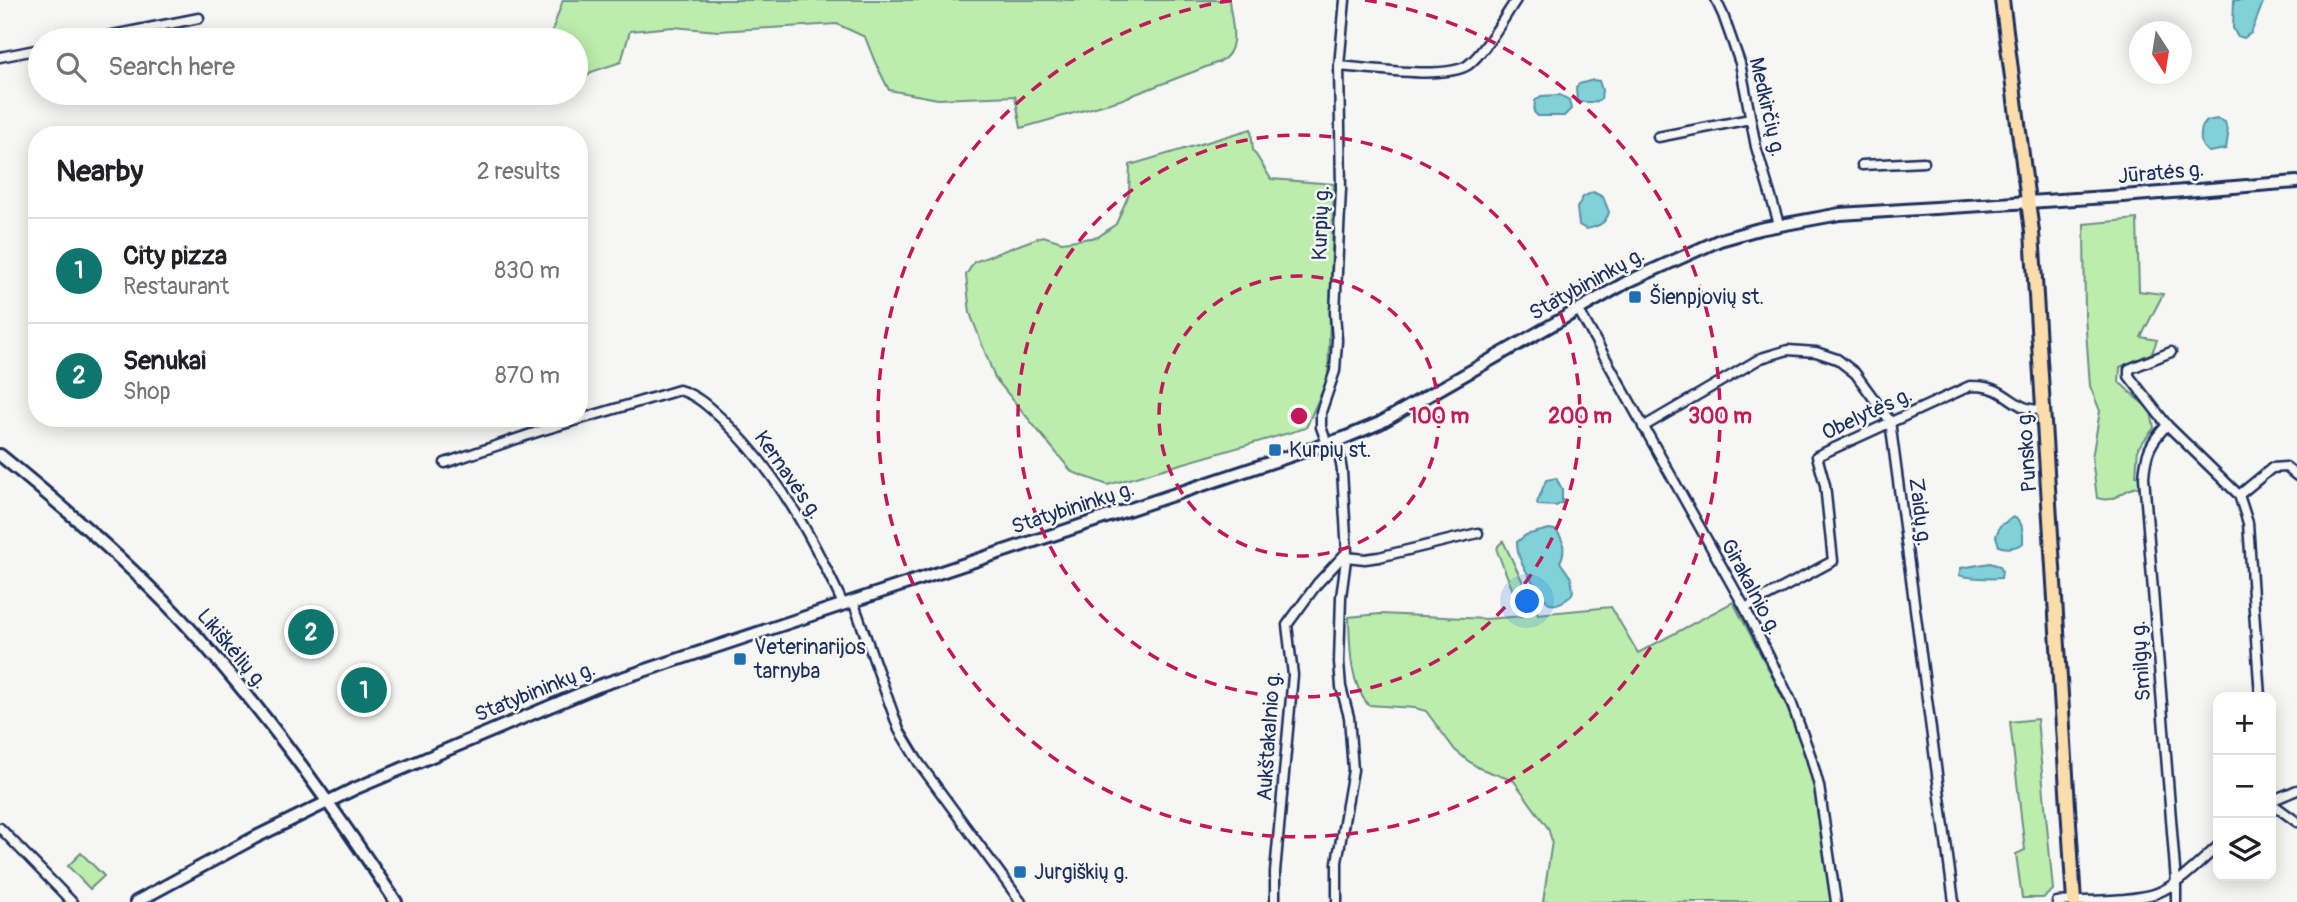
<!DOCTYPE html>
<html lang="en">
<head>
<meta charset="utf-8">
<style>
	body { margin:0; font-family:Pangolin,sans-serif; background:#f6f6f6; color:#202124 }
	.controls { position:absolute; right:21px; bottom:21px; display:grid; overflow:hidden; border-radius:14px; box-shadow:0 4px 18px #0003 }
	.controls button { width:63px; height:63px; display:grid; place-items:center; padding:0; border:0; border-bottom:2px solid #e0e0e0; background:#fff; color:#202124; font:35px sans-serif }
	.compass { position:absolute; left:2129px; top:21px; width:63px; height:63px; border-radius:50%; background:#fff; box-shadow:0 4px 18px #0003; rotate:168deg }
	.you { position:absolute; left:1528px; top:602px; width:24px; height:24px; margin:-18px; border:5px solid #fff; border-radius:50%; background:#1a73e8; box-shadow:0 0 0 10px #1a73e833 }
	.badge { display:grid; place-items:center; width:46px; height:46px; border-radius:50%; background:#0f766e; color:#fff; font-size:23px; font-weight:700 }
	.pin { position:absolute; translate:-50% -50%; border:4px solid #fff; box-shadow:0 2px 7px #0006 }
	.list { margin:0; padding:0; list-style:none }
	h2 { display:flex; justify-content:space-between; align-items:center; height:91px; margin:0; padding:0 28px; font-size:30px }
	h2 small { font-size:23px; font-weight:400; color:#757577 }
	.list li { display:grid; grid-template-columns:46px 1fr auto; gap:21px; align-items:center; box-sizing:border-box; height:105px; padding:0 28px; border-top:2px solid #e0e0e0 }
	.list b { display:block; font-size:26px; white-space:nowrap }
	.list p { margin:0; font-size:23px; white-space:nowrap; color:#757577 }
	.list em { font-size:23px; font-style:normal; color:#757577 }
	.icon { flex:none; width:38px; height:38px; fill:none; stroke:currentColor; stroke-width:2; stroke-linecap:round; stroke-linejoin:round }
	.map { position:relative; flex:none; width:2297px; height:902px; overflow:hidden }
	.search { position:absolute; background:#fff; box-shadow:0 4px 18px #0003; left:28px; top:28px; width:560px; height:77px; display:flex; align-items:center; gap:18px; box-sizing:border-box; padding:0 24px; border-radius:38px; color:#757577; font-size:26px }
	.panel { position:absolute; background:#fff; box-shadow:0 4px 18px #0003; left:28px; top:126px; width:560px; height:301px; border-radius:28px }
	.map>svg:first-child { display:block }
	.green { fill:#bcedad; stroke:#6c8e86; stroke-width:2 }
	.water { fill:#80d1d8; stroke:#5890a7; stroke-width:2 }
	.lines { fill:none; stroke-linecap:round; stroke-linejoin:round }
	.street-casing { stroke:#1b2f5e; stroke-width:13 }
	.secondary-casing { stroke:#1b2f5e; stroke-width:16 }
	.primary-casing { stroke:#1b2f5e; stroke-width:18 }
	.street { stroke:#f6f6f2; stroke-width:8 }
	.secondary { stroke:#f6f6f2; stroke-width:10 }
	.primary { stroke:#fbddab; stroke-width:12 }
	.ring { fill:none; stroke:#c2185b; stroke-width:3.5; stroke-dasharray:12 9 }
	.poi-dot { fill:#1f6fb2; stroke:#f6f6f2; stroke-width:2.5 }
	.labels { text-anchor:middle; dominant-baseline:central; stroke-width:5; stroke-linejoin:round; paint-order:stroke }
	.street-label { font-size:21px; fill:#1b2f5e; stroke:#f6f6f2 }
	.poi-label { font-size:21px; fill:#1b2f5e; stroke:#f6f6f2; text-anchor:start }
	.centre { fill:#c2185b; stroke:#f6f6f2; stroke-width:3.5 }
	.ring-label { font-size:21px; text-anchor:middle; font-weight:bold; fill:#c2185b; stroke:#f6f6f2; stroke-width:5; stroke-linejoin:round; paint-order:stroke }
</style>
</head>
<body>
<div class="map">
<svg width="2297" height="902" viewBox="0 0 2297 902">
	<rect width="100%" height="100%" fill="#f6f6f2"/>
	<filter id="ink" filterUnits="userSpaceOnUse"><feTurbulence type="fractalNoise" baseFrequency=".0143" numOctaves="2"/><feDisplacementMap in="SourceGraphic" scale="14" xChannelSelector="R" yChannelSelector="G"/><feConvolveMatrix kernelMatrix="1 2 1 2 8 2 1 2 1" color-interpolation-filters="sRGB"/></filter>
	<g filter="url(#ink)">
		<!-- green -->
		<g class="green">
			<path d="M 563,0 L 1229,0 C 1231,21 1242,51 1219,62 L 1120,100 L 1021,128 L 1015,96 L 938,99 L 889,90 L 875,62 L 865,37 L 837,24 L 718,31 L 673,27 L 630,31 L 621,62 L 591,72 L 576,87 L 576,40 L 549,40 Z"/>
			<polygon points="1251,129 1253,150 1271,179 1334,184 1328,378 1306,428 1108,485 1072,472 995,378 970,313 966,275 974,262 1043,236 1062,242 1098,237 1116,224 1129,194 1130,165"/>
			<path d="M 2137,219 L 2139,291 L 2163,294 L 2141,337 L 2157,340 L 2152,353 L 2120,367 L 2119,382 L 2151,411 L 2154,428 L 2138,448 L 2136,476 L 2141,477 L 2138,487 C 2121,489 2117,504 2097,498 L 2092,458 L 2100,411 L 2090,386 L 2085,316 L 2084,224 Z"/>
			<path d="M 1503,541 L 1538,614 L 1611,607 L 1638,653 L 1733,602 C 1763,659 1796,716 1813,779 C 1824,819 1827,861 1831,902 L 1543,902 L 1552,841 L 1548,828 L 1514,781 L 1479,768 L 1467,760 L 1455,750 L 1426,711 L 1415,708 L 1368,705 C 1349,681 1350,646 1349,617 L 1380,614 L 1486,619 L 1523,616 L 1497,551 L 1498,546 Z"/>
			<polygon points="2037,719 2053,890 2043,898 2022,898 2016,854 2025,850 2010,722"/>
			<polygon points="81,853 104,876 90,889 68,866"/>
		</g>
		<!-- water -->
		<g class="water">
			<polygon points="2234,0 2264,0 2251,33 2244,38 2237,36 2233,28"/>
			<polygon points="1593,80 1599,81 1602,90 1601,99 1597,102 1577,102 1576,88 1579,84"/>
			<polygon points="1560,95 1569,100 1571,109 1564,116 1538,116 1534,112 1535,101 1541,96"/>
			<path d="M 2217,119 L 2225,122 L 2228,135 L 2226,149 L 2209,152 C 2199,147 2200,137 2202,127 L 2207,121 Z"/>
			<path d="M 1593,192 L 1603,197 L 1609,212 C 1606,224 1597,227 1586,229 L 1579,225 L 1577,208 L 1583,197 Z"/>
			<polygon points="1556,478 1562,489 1562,503 1556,506 1538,505 1537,503 1546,480"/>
			<path d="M 2013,517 C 2024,521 2023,533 2023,543 C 2017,548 2005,549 1999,546 L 1996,536 L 2000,526 Z"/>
			<path d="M 1549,529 L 1555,530 C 1564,538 1566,551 1560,562 L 1571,578 L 1573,591 L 1571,596 C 1566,600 1557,606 1551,604 C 1544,602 1523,567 1520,559 C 1518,554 1517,548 1517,542 L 1526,535 Z"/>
			<path d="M 1990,563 L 2000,566 L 2002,571 L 2001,578 C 1993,579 1964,578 1959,575 L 1961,568 Z"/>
		</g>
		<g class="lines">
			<!-- street casing -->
			<g class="street-casing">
				<g id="street">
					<polyline points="1716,0 1723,15 1740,63 1756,147 1779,224"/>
					<polyline points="88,40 199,18"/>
					<polyline points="0,57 40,49"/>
					<path d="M 1339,66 C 1367,68 1446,80 1468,65 C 1484,53 1504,18 1516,0"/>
					<polyline points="1658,137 1750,119"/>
					<polyline points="1862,165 1924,162"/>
					<polyline points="1578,309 1745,608 1790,699 1811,757 1819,786 1836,902"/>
					<polyline points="2171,352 2129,369 2129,376 2167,425 2239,495 2248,523 2260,697"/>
					<path d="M 2167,425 C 2150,443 2146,452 2144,477 L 2176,882 L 2176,902"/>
					<polyline points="1643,427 1761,358 1788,350 1816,352 1837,359 1855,373 1890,421 1954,902"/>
					<polyline points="1337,440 1342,471 1347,552 1341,597 1339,662 1341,687 1349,717 1353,770 1337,862 1337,902"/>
					<polyline points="1327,444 1321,427 1321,412 1335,371 1337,340 1335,313 1341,189 1339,66 1345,0"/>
					<path d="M 445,463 L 540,431 L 679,390 C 697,395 709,407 723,420 C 777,471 812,537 843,604"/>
					<polyline points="2239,495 2272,468 2286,467 2297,476"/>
					<polyline points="1346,557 1365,559 1379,557 1478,533"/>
					<polyline points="853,601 899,730 919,763 1021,902"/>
					<path d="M 1745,608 L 1833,561 L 1825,485 L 1817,456 L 1970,386 C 1982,386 1992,387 2003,394 C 2019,404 2022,410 2043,410"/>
					<polyline points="2271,801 2297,790"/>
					<polyline points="2271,803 2297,822"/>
					<polyline points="0,828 72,902"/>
					<polyline points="1275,902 1275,872 1293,675 1287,625 1317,584 1346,553"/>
					<path d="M 2057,902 C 2086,900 2131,902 2157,893 C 2180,884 2200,862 2218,846"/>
				</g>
			</g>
			<!-- secondary casing -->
			<g class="secondary-casing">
				<g id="secondary">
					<path d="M 0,455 C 63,506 125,560 181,619 C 262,706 331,804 396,902"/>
					<polyline points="136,902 254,838 354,789 598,686 1344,438 1380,423 1627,282 1720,240 1759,229 1840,214 2123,196 2297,182"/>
				</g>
			</g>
			<!-- primary casing -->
			<g class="primary-casing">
				<polyline id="primary" points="2002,0 2032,232 2074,902"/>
			</g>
			<!-- street -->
			<use href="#street" class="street"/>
			<!-- secondary -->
			<use href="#secondary" class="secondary"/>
			<!-- primary -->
			<use href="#primary" class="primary"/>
		</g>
	</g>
	<!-- distance rings -->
	<g class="ring">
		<circle cx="1299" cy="416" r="140"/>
		<circle cx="1299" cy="416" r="281"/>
		<path d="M1365 0A421 421 0 1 1 1233 0"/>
	</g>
	<!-- markers -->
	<g class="poi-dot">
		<rect x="1628" y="290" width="14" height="14" rx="3.5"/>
		<rect x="1268" y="443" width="14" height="14" rx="3.5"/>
		<rect x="733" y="652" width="14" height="14" rx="3.5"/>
		<rect x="1013" y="865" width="14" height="14" rx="3.5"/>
	</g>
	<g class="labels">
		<!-- street labels -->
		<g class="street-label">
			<text transform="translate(1767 107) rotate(77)">Medkirčių g.</text>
			<text transform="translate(2161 173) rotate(-5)">Jūratės g.</text>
			<text transform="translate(1321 223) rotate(-88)">Kurpių g.</text>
			<text transform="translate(1587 284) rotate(-29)">Statybininkų g.</text>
			<text transform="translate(1867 414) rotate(-25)">Obelytės g.</text>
			<text transform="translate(2027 451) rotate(-94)">Punsko g.</text>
			<text transform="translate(788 475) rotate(55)">Kernavės g.</text>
			<text transform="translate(1073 508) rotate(-18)">Statybininkų g.</text>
			<text transform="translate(1920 512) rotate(83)">Zaidų g.</text>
			<text transform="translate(1751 587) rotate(62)">Girakalnio g.</text>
			<text transform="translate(232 649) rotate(50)">Likiškėlių g.</text>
			<text transform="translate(2141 661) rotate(-94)">Smilgų g.</text>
			<text transform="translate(535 692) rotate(-22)">Statybininkų g.</text>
			<text transform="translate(1269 736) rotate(-86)">Aukštakalnio g.</text>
		</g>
		<!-- poi labels -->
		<g class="poi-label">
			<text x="1649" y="297">Šienpjovių st.</text>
			<text x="1289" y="450">Kurpių st.</text>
			<text x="754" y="647">Veterinarijos<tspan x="754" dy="24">tarnyba</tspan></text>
			<text x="1034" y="872">Jurgiškių g.</text>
		</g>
	</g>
	<circle cx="1299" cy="416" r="10" class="centre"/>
	<g class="ring-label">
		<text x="1439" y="423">100 m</text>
		<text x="1580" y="423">200 m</text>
		<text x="1720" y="423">300 m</text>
	</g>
</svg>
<div class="controls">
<button>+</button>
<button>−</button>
<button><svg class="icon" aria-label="layers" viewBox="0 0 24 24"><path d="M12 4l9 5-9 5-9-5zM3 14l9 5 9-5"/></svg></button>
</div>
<svg class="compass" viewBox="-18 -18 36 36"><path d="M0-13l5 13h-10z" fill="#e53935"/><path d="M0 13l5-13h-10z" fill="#757577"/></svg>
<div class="you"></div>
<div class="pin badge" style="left:364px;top:690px">1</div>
<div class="pin badge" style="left:311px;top:632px">2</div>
<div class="search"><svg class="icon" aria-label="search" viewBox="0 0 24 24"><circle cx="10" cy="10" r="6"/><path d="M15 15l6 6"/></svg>Search here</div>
<section class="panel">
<h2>Nearby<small>2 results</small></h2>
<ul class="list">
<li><span class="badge">1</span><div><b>City pizza</b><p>Restaurant</p></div><em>830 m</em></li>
<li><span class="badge">2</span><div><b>Senukai</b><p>Shop</p></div><em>870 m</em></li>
</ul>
</section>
</div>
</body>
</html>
